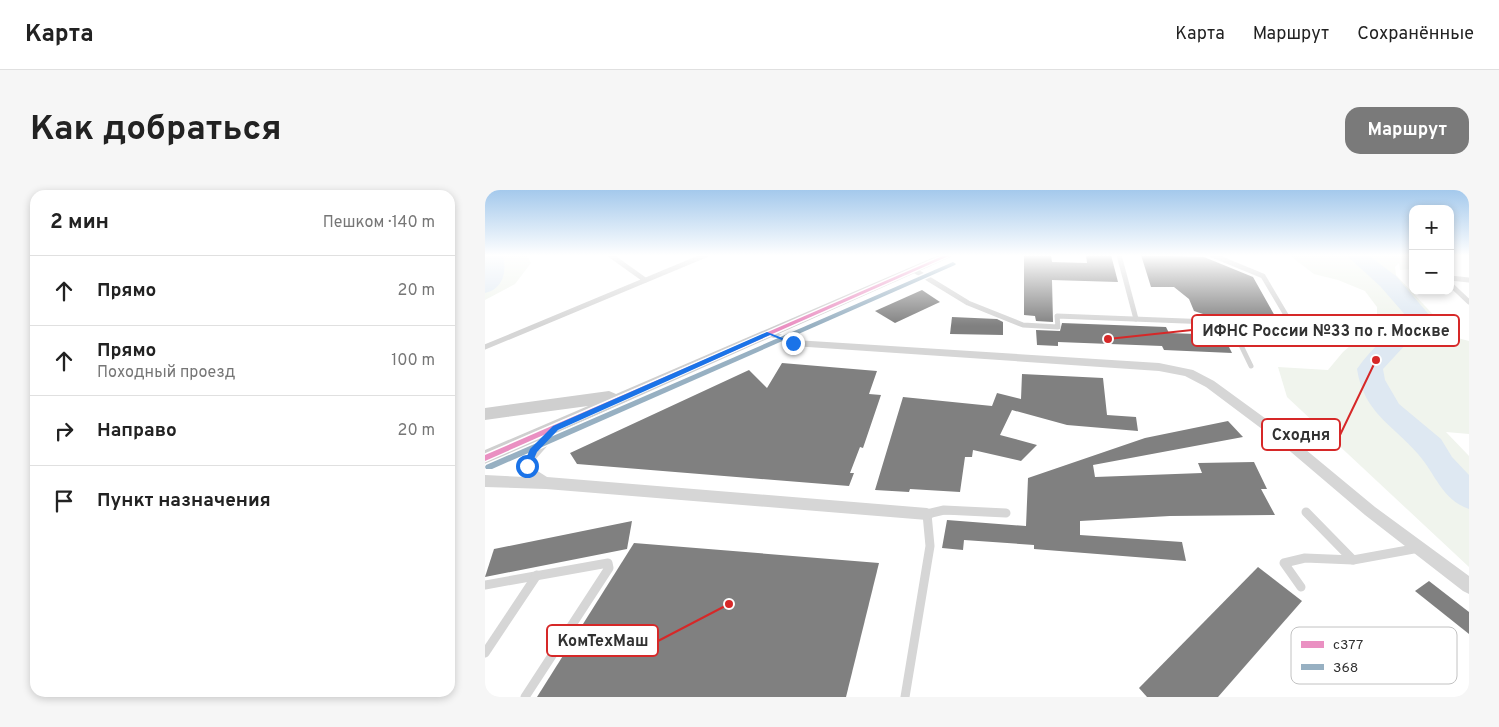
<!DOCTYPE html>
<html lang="ru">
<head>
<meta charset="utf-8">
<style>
	body { margin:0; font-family:Overpass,sans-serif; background:#f6f6f6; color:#222 }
	.controls { position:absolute; right:15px; top:15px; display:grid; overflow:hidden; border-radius:10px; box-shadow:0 2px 8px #0003 }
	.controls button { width:45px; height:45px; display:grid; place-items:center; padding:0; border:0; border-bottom:1px solid #e0e0e0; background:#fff; color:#222; font:25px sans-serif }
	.stop { position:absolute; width:15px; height:15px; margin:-11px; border:4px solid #1a73e8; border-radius:50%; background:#fff }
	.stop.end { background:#1a73e8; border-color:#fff; box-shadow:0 1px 5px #0008 }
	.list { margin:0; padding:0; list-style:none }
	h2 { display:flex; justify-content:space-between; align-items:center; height:65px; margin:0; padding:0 20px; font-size:21px }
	h2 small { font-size:16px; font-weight:400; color:#767676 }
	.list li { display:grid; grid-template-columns:32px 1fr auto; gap:15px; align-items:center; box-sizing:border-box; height:70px; padding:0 20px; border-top:1px solid #e0e0e0 }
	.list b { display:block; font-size:19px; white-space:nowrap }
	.list p { margin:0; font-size:16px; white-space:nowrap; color:#767676 }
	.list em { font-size:16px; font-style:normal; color:#767676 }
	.icon { flex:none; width:28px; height:28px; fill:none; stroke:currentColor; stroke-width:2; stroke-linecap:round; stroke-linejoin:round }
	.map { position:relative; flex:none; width:984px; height:507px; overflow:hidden; border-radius:15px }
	header { display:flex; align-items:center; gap:30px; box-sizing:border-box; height:70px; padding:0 25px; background:#fff; border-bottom:1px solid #e0e0e0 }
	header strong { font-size:24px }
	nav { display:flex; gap:28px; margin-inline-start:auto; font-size:18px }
	.intro { display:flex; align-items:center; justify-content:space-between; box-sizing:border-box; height:120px; padding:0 30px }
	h1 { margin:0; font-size:35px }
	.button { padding:12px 22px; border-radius:15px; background:#7a7a7a; color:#fff; font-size:18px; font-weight:700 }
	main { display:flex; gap:30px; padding:0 30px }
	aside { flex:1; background:#fff; border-radius:15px; box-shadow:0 2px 8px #0003 }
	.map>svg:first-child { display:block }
	.green { fill:#f0f4ed }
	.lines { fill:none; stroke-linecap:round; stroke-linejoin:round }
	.river { fill:#dee8f2; fill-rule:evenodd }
	.building { fill:#808080 }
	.lane-far2 { stroke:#d6d6d6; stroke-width:5 }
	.lane-far1 { stroke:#d6d6d6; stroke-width:7 }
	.lane { stroke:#d6d6d6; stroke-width:9 }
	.street { fill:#d6d6d6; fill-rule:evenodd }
	.secondary { fill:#cfcfcf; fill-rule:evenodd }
	.bus-1-casing { stroke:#fff; stroke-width:3 }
	.bus-2-casing { stroke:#fff; stroke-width:3 }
	.bus-1 { fill:#ea90c2; fill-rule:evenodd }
	.bus-2 { fill:#97b0c2; fill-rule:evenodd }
	.route { fill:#1a73e8 }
	.key { fill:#fff; stroke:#c2c2c2; stroke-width:1 }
	.key-label { font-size:14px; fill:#323232 }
	.leader { fill:none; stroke:#d62828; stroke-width:2 }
	.callout-dot { fill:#d62828; stroke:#fff; stroke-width:2 }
	.callout { fill:#fff; stroke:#d62828; stroke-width:2 }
	.callout-label { font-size:16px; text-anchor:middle; font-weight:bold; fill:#323232 }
</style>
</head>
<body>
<header>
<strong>Карта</strong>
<nav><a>Карта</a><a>Маршрут</a><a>Сохранённые</a></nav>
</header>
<div class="intro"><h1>Как добраться</h1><a class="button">Маршрут</a></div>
<main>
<aside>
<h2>2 мин<small>Пешком · 140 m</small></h2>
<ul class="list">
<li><svg class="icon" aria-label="ahead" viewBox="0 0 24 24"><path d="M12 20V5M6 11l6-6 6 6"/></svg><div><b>Прямо</b></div><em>20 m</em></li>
<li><svg class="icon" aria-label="ahead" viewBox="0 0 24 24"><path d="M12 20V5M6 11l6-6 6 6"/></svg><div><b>Прямо</b><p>Походный проезд</p></div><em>100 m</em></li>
<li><svg class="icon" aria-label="right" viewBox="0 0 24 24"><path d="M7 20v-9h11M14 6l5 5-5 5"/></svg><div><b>Направо</b></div><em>20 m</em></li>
<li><svg class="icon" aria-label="arrive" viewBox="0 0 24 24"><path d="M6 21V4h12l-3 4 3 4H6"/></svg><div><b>Пункт назначения</b></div></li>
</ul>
</aside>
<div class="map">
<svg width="984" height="507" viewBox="0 0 984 507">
	<rect width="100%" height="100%" fill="#fff"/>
	<!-- green -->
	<g class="green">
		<polygon points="0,65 41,65 46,73 30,94 0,110"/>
		<polygon points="804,65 928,65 928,79 915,80 914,73 910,77 911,85 969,147 984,151 984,244 961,242 984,266 984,377 802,207 793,177 843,180 858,162 892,133 892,117 880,101 853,90 829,84"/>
	</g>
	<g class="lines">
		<!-- river -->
		<g class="river">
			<path d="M 0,65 L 18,65 C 22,82 18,99 0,103 Z"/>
			<path d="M 861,65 L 883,65 L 911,86 L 946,127 L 898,179 L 900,190 L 914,214 L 956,249 L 967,267 L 984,285 L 984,319 C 957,310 950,283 933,264 C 907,234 879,223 872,179 C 886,158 905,145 922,127 L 895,96 Z"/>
		</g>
	</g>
	<!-- building -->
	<g class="building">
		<polygon points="539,65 566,65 567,72 602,73 601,65 626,65 633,92 567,90 568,132 551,131 550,126 539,125"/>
		<polygon points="656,65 719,67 768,87 795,135 745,133 709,121 704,109 689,97 666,97"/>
		<polygon points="437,100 455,112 410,133 390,121"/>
		<polygon points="467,127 512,129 518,132 518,145 465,144"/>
		<polygon points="577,133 681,137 684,143 738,145 747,163 679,160 677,156 573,152 573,156 552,155 551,140 575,141"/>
		<polygon points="297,173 392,181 384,204 396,205 378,258 375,257 365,283 369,283 364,296 92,274 85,263 264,180 282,198"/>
		<polygon points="537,184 618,188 622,225 651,227 653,241 582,235 527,220 515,245 552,255 536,271 488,260 487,267 480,267 475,302 425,299 424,302 390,300 418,207 507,216 512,203 536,209"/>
		<polygon points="743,231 758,247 608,275 610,287 717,283 713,273 769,272 782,299 776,299 790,325 685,326 595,331 595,345 697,352 701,371 549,359 549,355 479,350 478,360 457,358 462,330 541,336 543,288 660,248"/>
		<polygon points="147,331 142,359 0,387 9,359"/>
		<polygon points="149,353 394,373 361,507 52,507"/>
		<polygon points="773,377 817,411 733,507 662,507 654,498"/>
		<polygon points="944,391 984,422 984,444 930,401"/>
	</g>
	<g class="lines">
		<!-- lane-far2 -->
		<g class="lane-far2">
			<polyline points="125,65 160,90"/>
			<polyline points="634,65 651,129"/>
			<polyline points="429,80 483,113 538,135 573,137 572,126 725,132 753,145 814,147 778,86 727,65"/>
			<polyline points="965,88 984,90"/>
			<polyline points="965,94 984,112"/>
			<polyline points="750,143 766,176"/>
			<polyline points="0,157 221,65"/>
		</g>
		<!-- lane-far1 -->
		<polyline class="lane-far1" points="456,321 473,321"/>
		<!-- lane -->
		<g class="lane">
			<polyline points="821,322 868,370"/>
			<polyline points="0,395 123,373 124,378 40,507"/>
			<polyline points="816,397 799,373 820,368 868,370 934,358"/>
			<polyline points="0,463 52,385"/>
			<polyline points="420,507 445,356 442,324 459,320 521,323"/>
		</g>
		<!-- street -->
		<g class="street">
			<polygon points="285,140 310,150 674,173 708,180 729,191 803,245 890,317 984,386 984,404 978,401 880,325 793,251 721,197 700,186 674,181 308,156 281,145 281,141"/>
			<path d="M 71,233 L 78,238 L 50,270 L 51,280 L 62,287 L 442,318 L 447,320 L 450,324 L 447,328 L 442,330 L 61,299 L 0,297 L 0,285 L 40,287 C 28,266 53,249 66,235 Z"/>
		</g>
		<!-- secondary -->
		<polygon class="secondary" points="454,65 470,65 0,275 0,260 103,216 0,230 0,218 124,201 131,204"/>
		<!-- bus-1 casing -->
		<g class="bus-1-casing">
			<polygon id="bus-1" points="460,65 466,65 0,271 0,265"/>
		</g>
		<!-- bus-2 casing -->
		<g class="bus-2-casing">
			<polygon id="bus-2" points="468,72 471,74 470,75 7,279 1,279 0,277 1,275"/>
		</g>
		<!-- bus-1 -->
		<use href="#bus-1" class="bus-1"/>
		<!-- bus-2 -->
		<use href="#bus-2" class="bus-2"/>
	</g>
	<!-- sky -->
	<linearGradient id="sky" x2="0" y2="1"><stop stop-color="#a4c9ec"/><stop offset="0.48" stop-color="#fff"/><stop offset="1" stop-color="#fff" stop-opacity="0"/></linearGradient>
	<rect width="984" height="136" fill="url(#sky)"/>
	<!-- route -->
	<polygon class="route" points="282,142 311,153 306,154 285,145 73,240 52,262 45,278 39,278 38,276 45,259 68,236"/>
	<!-- legend -->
	<rect x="806" y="437" width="166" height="57" rx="8" class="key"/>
	<rect x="816" y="451" width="23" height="7" fill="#ea90c2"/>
	<rect x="816" y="474" width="23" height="6" fill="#97b0c2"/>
	<g class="key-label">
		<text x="848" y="459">с377</text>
		<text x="848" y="482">368</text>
	</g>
	<!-- callouts -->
	<path class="leader" d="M623 149L707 140M891 170L855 245M244 414L173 451"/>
	<g class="callout-dot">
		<circle cx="623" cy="149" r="5"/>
		<circle cx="891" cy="170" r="5"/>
		<circle cx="244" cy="414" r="5"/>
	</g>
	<g class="callout">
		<rect x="707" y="125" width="267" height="31" rx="5"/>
		<rect x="777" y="229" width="78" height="31" rx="5"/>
		<rect x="62" y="435" width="111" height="31" rx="5"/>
	</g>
	<g class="callout-label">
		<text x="841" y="146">ИФНС России №33 по г. Москве</text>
		<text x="816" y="250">Сходня</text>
		<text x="118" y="456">КомТехМаш</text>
	</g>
</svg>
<div class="controls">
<button>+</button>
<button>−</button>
</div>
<div class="stop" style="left:42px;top:276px"></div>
<div class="stop end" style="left:308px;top:153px"></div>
</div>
</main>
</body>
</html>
